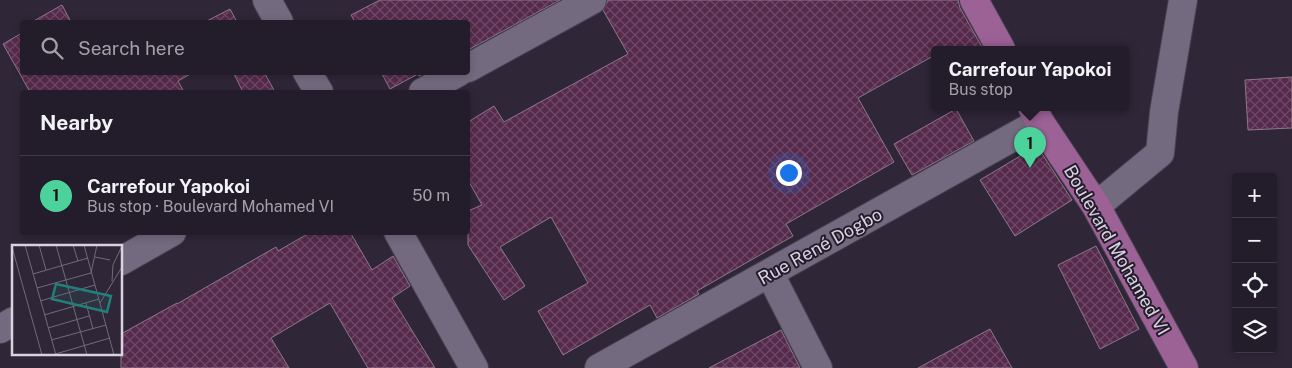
<!DOCTYPE html>
<html lang="en">
<head>
<meta charset="utf-8">
<style>
	body { margin:0; font-family:"Public Sans",sans-serif; background:#2b2532; color:#f1f3f6 }
	.controls { position:absolute; right:15px; bottom:15px; display:grid; overflow:hidden; border-radius:5px; box-shadow:0 2px 8px #0003 }
	.controls button { width:45px; height:45px; display:grid; place-items:center; padding:0; border:0; border-bottom:1px solid #403a47; background:#231c2a; color:#f1f3f6; font:25px sans-serif }
	.you { position:absolute; left:788px; top:172px; width:18px; height:18px; margin:-12px; border:4px solid #fff; border-radius:50%; background:#1a73e8; box-shadow:0 0 0 8px #1a73e833 }
	.badge { display:grid; place-items:center; width:32px; height:32px; border-radius:50%; background:#4cd39b; color:#111; font-size:16px; font-weight:700 }
	.pin { position:absolute; translate:-50% -41px; filter:drop-shadow(0 1px 2px #0008) }
	.pin::after { content:''; position:absolute; top:26px; width:18px; height:15px; background:inherit; clip-path:polygon(0 0,100% 0,50% 100%) }
	.popup { position:absolute; left:931px; top:46px; width:198px; height:65px; box-sizing:border-box; display:grid; place-content:center; border-radius:5px; background:#231c2a; filter:drop-shadow(0 1px 4px #0005); font-size:16px; white-space:nowrap; color:#a3a1a8 }
	.popup b { font-size:19px; color:#f1f3f6 }
	.popup::after { content:''; position:absolute; left:50%; top:100%; margin-left:-10px; border:10px solid transparent; border-top-color:#231c2a }
	.list { margin:0; padding:0; list-style:none }
	h2 { display:flex; justify-content:space-between; align-items:center; height:65px; margin:0; padding:0 20px; font-size:21px }
	h2 small { font-size:16px; font-weight:400; color:#a3a1a8 }
	.list li { display:grid; grid-template-columns:32px 1fr auto; gap:15px; align-items:center; box-sizing:border-box; height:80px; padding:0 20px; border-top:1px solid #403a47 }
	.list b { display:block; font-size:19px; white-space:nowrap }
	.list p { margin:0; font-size:16px; white-space:nowrap; color:#a3a1a8 }
	.list em { font-size:16px; font-style:normal; color:#a3a1a8 }
	.icon { flex:none; width:28px; height:28px; fill:none; stroke:currentColor; stroke-width:2; stroke-linecap:round; stroke-linejoin:round }
	.map { position:relative; flex:none; width:1292px; height:368px; overflow:hidden }
	.search { position:absolute; background:#231c2a; box-shadow:0 2px 8px #0003; left:20px; top:20px; width:450px; height:55px; display:flex; align-items:center; gap:12px; box-sizing:border-box; padding:0 18px; border-radius:5px; color:#a3a1a8; font-size:19px }
	.panel { position:absolute; background:#231c2a; box-shadow:0 2px 8px #0003; left:20px; top:90px; width:450px; height:145px; border-radius:5px }
	.map>svg:first-child { display:block }
	.building { fill:url(#building-cross-hatch); stroke:#8d7887 }
	.lines { fill:none; stroke-linecap:round; stroke-linejoin:round }
	.minor-casing { stroke:#494251; stroke-width:30 }
	.major-casing { stroke:#494251; stroke-width:30 }
	.minor { stroke:#746a7f; stroke-width:28 }
	.major { stroke:#9c6195; stroke-width:28 }
	.labels { text-anchor:middle; dominant-baseline:central; stroke-width:4; stroke-linejoin:round; paint-order:stroke }
	.street-label { font-size:18px; fill:#d9d3df; stroke:#251d2e }
	.inset-road { fill:none; stroke:#736b7b; stroke-width:1 }
	.view { fill:#237f79; fill-opacity:0.15; stroke:#237f79; stroke-width:2.5 }
	.inset-edge { fill:none; stroke:#d9d3df; stroke-width:2.5 }
</style>
</head>
<body>
<div class="map">
<svg width="1292" height="368" viewBox="0 0 1292 368">
	<defs>
		<pattern id="building-cross-hatch" width="8" height="8" patternUnits="userSpaceOnUse" patternTransform="scale(1.25)"><rect width="8" height="8" fill="#562a4c"/><path d="M0 0l8 8M0 8l8-8" fill="none" stroke="#6e4865"/></pattern>
	</defs>
	<rect width="100%" height="100%" fill="#2f2638"/>
	<!-- building -->
	<g class="building">
		<polygon points="380,0 560,0 468,50 468,22 355,22 351,15"/>
		<polygon points="608,0 958,0 960,8 983,49 935,49 935,55 858,98 894,162 786,224 793,236 697,291 699,294 657,318 650,305 563,355 538,311 588,283 551,217 500,247 525,286 504,300 468,245 468,211 482,205 468,180 468,122 494,106 504,122 628,54 603,10"/>
		<polygon points="62,5 71,22 32,22"/>
		<polygon points="230,9 237,22 205,22"/>
		<polygon points="22,33 22,72 194,72 178,81 184,92 30,92 3,44"/>
		<polygon points="233,72 264,72 275,92 243,92"/>
		<polygon points="381,72 426,72 419,76 418,74 390,89"/>
		<polygon points="1292,77 1292,128 1248,130 1245,80"/>
		<polygon points="956,109 974,141 912,175 894,144"/>
		<polygon points="1037,146 1072,200 1015,236 980,180"/>
		<polygon points="311,232 350,232 372,270 393,256 410,286 392,298 435,368 368,368 330,303 271,338 289,368 121,368 121,334 177,303 177,304 276,247 278,251"/>
		<polygon points="1096,246 1139,329 1100,349 1058,265"/>
		<polygon points="990,329 1012,368 918,368"/>
		<polygon points="781,330 800,368 709,368"/>
	</g>
	<g class="lines">
		<!-- minor casing -->
		<g class="minor-casing">
			<g id="minor">
				<polyline points="267,0 279,22"/>
				<polyline points="468,68 592,0"/>
				<polyline points="307,72 319,92"/>
				<polyline points="423,92 459,72"/>
				<polyline points="1096,206 1160,153 1164,112 1183,0"/>
				<polyline points="398,232 474,368"/>
				<polyline points="121,261 172,232"/>
				<polyline points="770,274 818,368"/>
				<polyline points="0,329 14,321"/>
				<polyline points="599,368 1040,122"/>
			</g>
		</g>
		<!-- major casing -->
		<g class="major-casing">
			<g id="major">
				<polyline points="974,0 1001,49"/>
				<polyline points="1032,107 1040,122 1096,206 1184,368"/>
			</g>
		</g>
		<!-- minor -->
		<use href="#minor" class="minor"/>
		<!-- major -->
		<use href="#major" class="major"/>
	</g>
	<g class="labels">
		<!-- street labels -->
		<g class="street-label">
			<text transform="translate(820 246) rotate(-29)">Rue René Dogbo</text>
			<text transform="translate(1117 250) rotate(60)">Boulevard Mohamed VI</text>
		</g>
	</g>
	<!-- overview -->
	<g transform="translate(12 245)">
		<rect width="110" height="110" fill="#2f2638"/>
		<path class="inset-road" d="M 13,0 L 44,110M 27,0 L 34,25M 44,0 L 75,110M 61,0 L 66,16M 72,0 L 102,110M 0,2 L 30,110M 83,12 L 98,15M 21,29 L 76,13M 100,36 L 101,20 L 110,1M 25,43 L 79,28 L 85,0M 28,56 L 83,40M 74,58 L 81,84M 88,58 L 110,22M 32,70 L 87,54M 36,83 L 77,71M 39,95 L 94,80M 40,110 L 98,93"/>
		<path class="view" d="M 44,39 L 99,51 L 95,67 L 40,54 Z"/>
		<rect width="110" height="110" class="inset-edge"/>
	</g>
</svg>
<div class="controls">
<button>+</button>
<button>−</button>
<button><svg class="icon" aria-label="locate" viewBox="0 0 24 24"><circle cx="12" cy="12" r="6"/><path d="M12 2v4M12 18v4M2 12h4M18 12h4"/></svg></button>
<button><svg class="icon" aria-label="layers" viewBox="0 0 24 24"><path d="M12 4l9 5-9 5-9-5zM3 14l9 5 9-5"/></svg></button>
</div>
<div class="you"></div>
<div class="pin badge" style="left:1030px;top:168px">1</div>
<div class="popup"><b>Carrefour Yapokoi</b>Bus stop</div>
<div class="search"><svg class="icon" aria-label="search" viewBox="0 0 24 24"><circle cx="10" cy="10" r="6"/><path d="M15 15l6 6"/></svg>Search here</div>
<section class="panel">
<h2>Nearby<small></small></h2>
<ul class="list">
<li><span class="badge">1</span><div><b>Carrefour Yapokoi</b><p>Bus stop · Boulevard Mohamed VI</p></div><em>50 m</em></li>
</ul>
</section>
</div>
</body>
</html>
